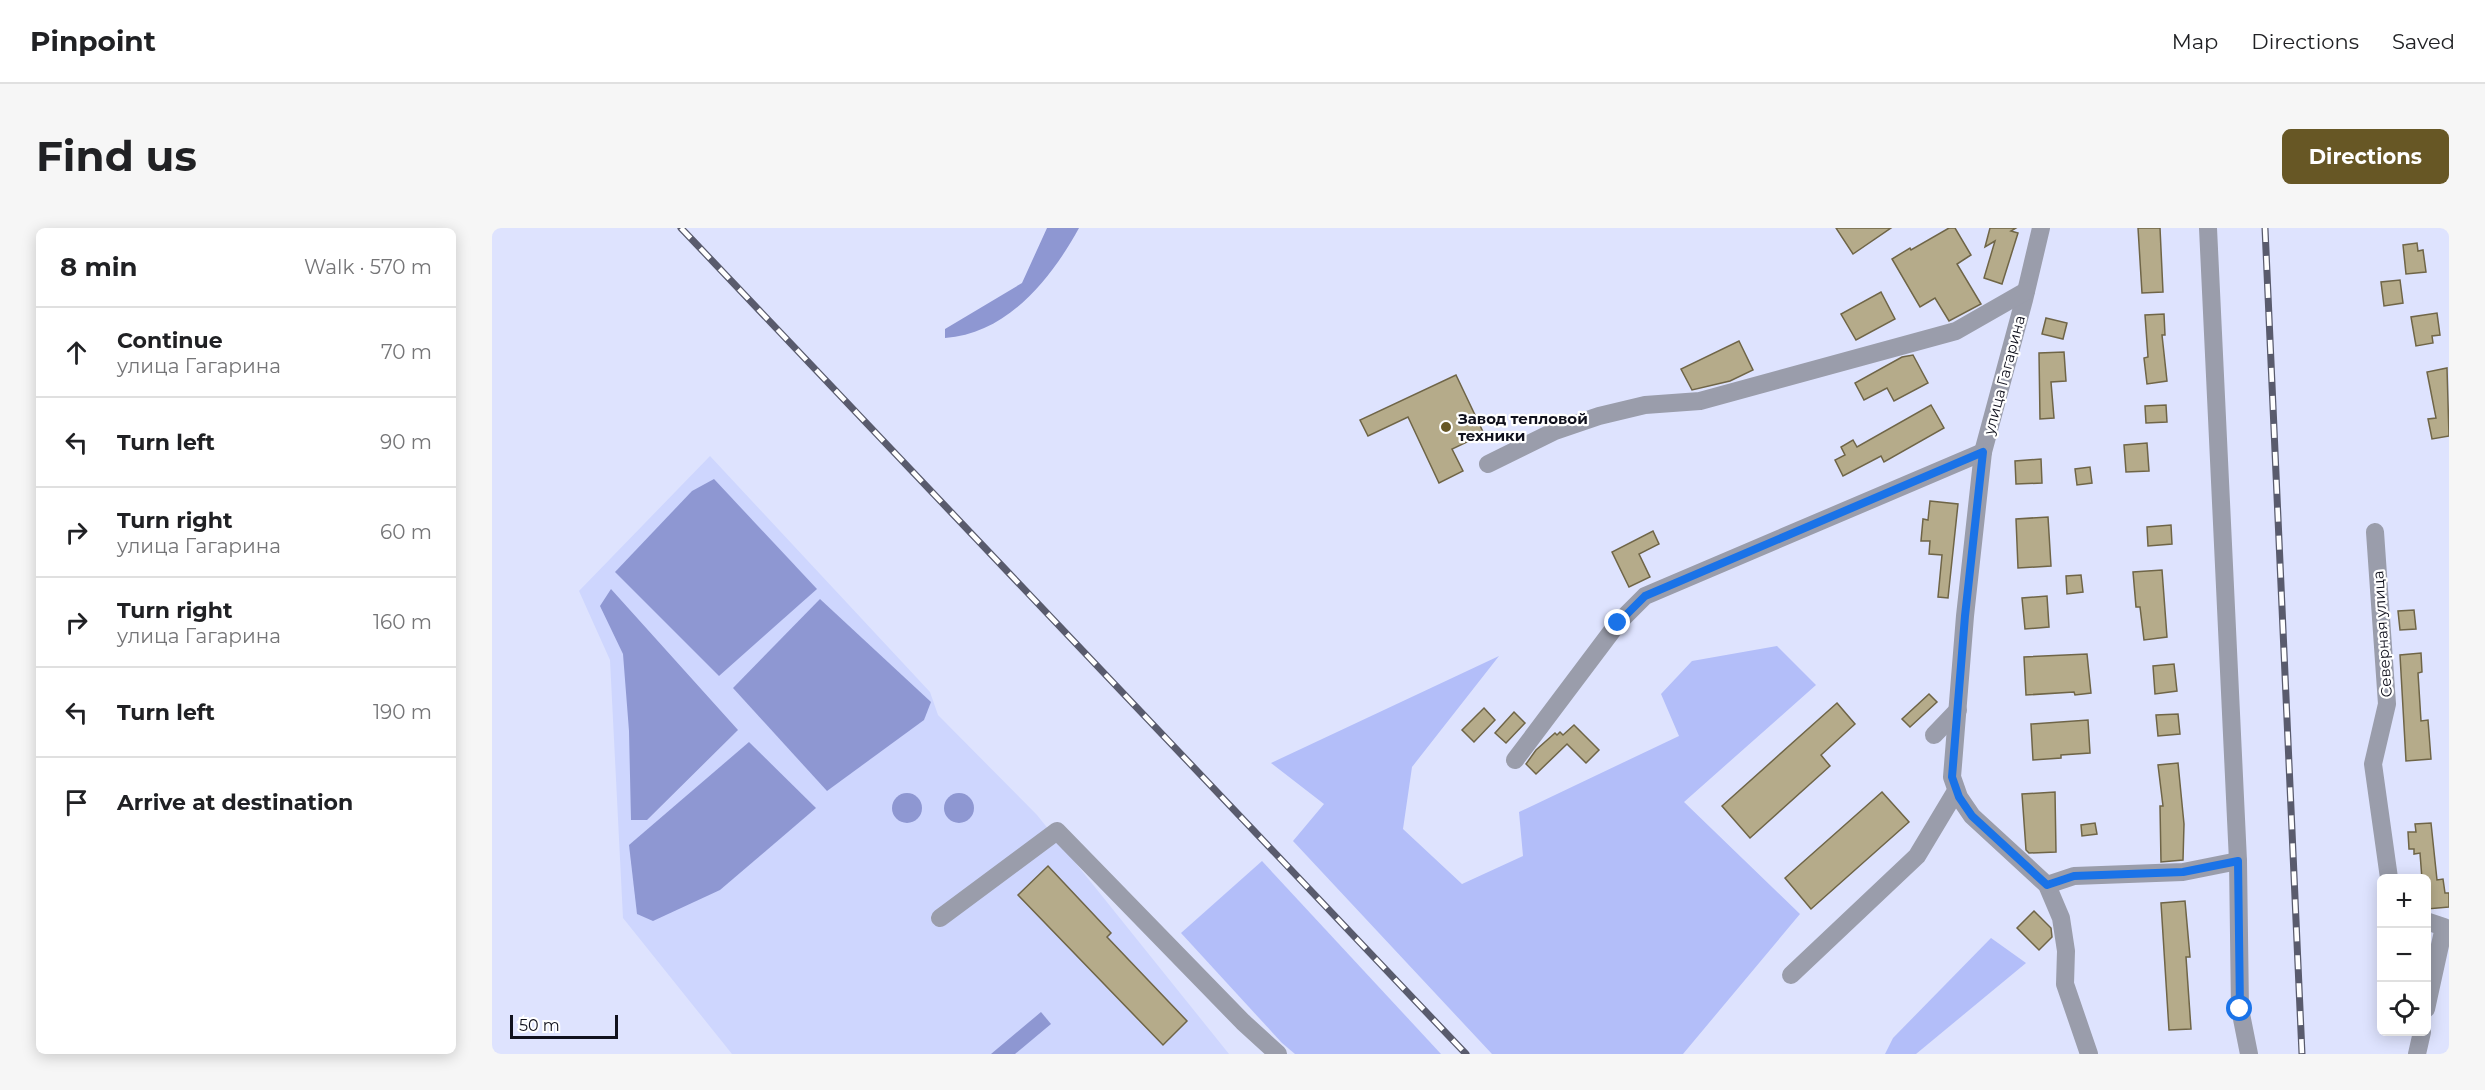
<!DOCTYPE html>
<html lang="en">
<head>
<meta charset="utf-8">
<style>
	body { margin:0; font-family:Montserrat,sans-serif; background:#f6f6f6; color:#202124 }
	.controls { position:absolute; right:18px; bottom:18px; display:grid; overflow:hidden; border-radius:9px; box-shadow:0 3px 15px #0003 }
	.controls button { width:54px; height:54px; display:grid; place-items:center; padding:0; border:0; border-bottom:2px solid #e0e0e0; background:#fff; color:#202124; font:30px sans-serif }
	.scale { position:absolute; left:18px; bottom:15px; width:108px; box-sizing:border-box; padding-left:6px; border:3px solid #10111d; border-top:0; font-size:16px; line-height:21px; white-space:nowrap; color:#10111d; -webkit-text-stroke:4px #fff; paint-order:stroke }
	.stop { position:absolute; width:18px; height:18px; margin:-14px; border:4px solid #1a73e8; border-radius:50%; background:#fff }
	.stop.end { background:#1a73e8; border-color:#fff; box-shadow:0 2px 6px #0008 }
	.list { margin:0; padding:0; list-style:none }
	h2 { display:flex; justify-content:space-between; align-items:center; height:78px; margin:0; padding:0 24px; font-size:26px }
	h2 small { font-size:20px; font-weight:400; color:#757577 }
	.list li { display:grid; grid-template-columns:39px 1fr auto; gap:18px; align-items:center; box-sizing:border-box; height:90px; padding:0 24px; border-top:2px solid #e0e0e0 }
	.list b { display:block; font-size:22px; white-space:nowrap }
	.list p { margin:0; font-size:20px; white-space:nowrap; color:#757577 }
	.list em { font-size:20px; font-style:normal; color:#757577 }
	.icon { flex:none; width:33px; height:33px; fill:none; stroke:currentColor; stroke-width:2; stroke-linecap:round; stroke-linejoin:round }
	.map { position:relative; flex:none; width:1957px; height:826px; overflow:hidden; border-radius:9px }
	header { display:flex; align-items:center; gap:36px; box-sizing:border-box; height:84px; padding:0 30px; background:#fff; border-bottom:2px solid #e0e0e0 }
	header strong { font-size:28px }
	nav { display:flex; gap:33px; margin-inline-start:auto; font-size:21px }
	.intro { display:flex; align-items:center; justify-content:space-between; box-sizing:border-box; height:144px; padding:0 36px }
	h1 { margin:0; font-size:42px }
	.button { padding:15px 27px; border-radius:9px; background:#675725; color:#fff; font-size:21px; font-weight:700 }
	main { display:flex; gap:36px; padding:0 36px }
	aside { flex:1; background:#fff; border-radius:9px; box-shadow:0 3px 15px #0003 }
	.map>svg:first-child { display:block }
	.built { fill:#ced6fe }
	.green { fill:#b3bef9 }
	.water { fill:#8e97d2 }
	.building { fill:#b5ab8a; stroke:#6f6547; stroke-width:1.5 }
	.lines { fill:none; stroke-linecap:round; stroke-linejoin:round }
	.minor { stroke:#9a9dab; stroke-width:18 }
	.rail-casing { stroke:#595b6d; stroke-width:7 }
	.rail { stroke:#fff; stroke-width:4.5; stroke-dasharray:14; stroke-linecap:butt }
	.route { stroke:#1a73e8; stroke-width:8 }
	.poi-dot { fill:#675725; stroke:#fff; stroke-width:2 }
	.labels { text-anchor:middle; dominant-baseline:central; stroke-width:4.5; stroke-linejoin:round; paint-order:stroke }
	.street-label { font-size:15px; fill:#10111d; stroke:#fff }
	.poi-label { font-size:15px; font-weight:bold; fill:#10111d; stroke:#fff; text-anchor:start }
</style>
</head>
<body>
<header>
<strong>Pinpoint</strong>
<nav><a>Map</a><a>Directions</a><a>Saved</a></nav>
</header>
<div class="intro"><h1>Find us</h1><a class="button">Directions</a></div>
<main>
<aside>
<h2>8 min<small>Walk · 570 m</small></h2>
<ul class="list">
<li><svg class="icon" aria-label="ahead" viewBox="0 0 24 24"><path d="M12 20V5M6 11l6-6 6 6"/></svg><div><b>Continue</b><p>улица Гагарина</p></div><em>70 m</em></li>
<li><svg class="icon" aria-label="left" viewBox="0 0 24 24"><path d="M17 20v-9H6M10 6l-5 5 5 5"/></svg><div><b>Turn left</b></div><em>90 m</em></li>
<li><svg class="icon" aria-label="right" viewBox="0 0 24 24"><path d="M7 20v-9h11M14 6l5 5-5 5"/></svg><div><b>Turn right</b><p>улица Гагарина</p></div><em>60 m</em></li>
<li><svg class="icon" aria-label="right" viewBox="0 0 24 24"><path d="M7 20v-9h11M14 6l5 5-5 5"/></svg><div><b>Turn right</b><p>улица Гагарина</p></div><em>160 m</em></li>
<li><svg class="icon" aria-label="left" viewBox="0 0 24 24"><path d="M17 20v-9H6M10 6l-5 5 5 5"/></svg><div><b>Turn left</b></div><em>190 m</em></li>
<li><svg class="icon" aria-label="arrive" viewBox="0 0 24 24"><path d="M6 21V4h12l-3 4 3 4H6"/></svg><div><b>Arrive at destination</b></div></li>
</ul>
</aside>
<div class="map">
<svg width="1957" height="826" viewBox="0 0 1957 826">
	<rect width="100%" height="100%" fill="#dee3fe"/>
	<!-- built -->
	<polygon class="built" points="218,228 438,464 446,487 545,587 737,826 240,826 131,690 118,432 87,363"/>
	<!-- green -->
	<g class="green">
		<polygon points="1285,418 1324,457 1192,574 1308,686 1191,826 1000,826 801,613 832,576 779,535 1007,428 920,539 911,601 970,656 1031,628 1027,584 1187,508 1169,466 1200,433"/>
		<polygon points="770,633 949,826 803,826 790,815 689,705"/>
		<polygon points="1499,710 1534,735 1424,826 1393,826 1401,810"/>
	</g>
	<!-- water -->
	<g class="water">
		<path d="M 555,0 L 587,0 C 559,51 515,106 453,110 L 453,101 L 530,55 Z"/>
		<polygon points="222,251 325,361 227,448 123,344 200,263"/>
		<polygon points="119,361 246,502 155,592 139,592 137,503 131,426 108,378"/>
		<polygon points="328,371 439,474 432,492 335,563 241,460"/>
		<polygon points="257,514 324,580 228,662 161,693 145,686 137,617"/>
		<circle cx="415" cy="580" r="15"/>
		<circle cx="467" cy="580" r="15"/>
		<polygon points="549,784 559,796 523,826 499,826"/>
	</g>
	<!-- building -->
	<g class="building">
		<polygon points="1344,0 1399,0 1361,26"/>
		<polygon points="1457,0 1463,0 1479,27 1465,36 1489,76 1457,93 1443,70 1428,79 1400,31 1418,20 1419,22"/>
		<polygon points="1498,0 1524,0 1519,3 1526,5 1510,56 1492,50 1503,13 1493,19"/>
		<polygon points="1646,0 1668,0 1671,64 1650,65"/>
		<polygon points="1925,15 1926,23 1931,22 1934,44 1914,46 1911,17"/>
		<polygon points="1908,52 1911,75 1892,78 1889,54"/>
		<polygon points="1389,64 1403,91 1364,112 1349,86"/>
		<polygon points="1945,85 1948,107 1940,108 1941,115 1924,118 1919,89"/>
		<polygon points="1672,86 1673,107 1670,107 1675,153 1655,156 1652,130 1656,129 1653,87"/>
		<polygon points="1554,90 1575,95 1571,111 1550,106"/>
		<polygon points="1247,113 1261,142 1238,153 1200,162 1189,141"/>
		<polygon points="1572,124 1574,153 1559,154 1562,190 1548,191 1547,125"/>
		<polygon points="1421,127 1436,155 1402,173 1395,160 1372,172 1363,155 1410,129"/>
		<polygon points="1955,140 1957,208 1940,211 1936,191 1944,190 1935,144"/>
		<polygon points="964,147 992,206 960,221 971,243 947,255 916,189 876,208 868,192"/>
		<polygon points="1439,177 1452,200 1392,234 1389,228 1351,248 1343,232 1353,227 1349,219 1361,212 1365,219"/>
		<polygon points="1674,177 1675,194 1654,195 1653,178"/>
		<polygon points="1655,215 1657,243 1634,244 1632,217"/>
		<polygon points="1549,231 1550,255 1524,256 1523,233"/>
		<polygon points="1598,239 1600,255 1585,257 1583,241"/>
		<polygon points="1438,273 1466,276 1456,370 1446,369 1450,327 1437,326 1438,313 1429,313 1431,291 1436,292"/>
		<polygon points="1556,289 1559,338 1526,340 1524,291"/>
		<polygon points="1679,297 1680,316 1656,318 1655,299"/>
		<polygon points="1161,303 1167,316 1147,326 1158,349 1137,359 1120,324"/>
		<polygon points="1670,342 1675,409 1652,412 1648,379 1644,379 1641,344"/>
		<polygon points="1589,347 1591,364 1575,366 1574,348"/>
		<polygon points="1555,368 1557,399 1533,401 1530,370"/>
		<polygon points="1922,382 1924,401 1908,402 1906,383"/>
		<polygon points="1929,425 1930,444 1926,445 1929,493 1936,492 1939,531 1914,533 1908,427"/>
		<polygon points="1595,426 1599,465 1583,467 1582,464 1534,467 1532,429"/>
		<polygon points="1682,436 1685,463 1663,466 1661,438"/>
		<polygon points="1437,466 1445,474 1418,499 1410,491"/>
		<polygon points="1345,475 1363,496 1329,527 1338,538 1258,610 1230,578"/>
		<polygon points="992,480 1003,492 982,514 970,502"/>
		<polygon points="1022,484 1033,495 1014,515 1003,505"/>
		<polygon points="1686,486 1688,506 1666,508 1664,487"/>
		<polygon points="1596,492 1598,525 1569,527 1569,530 1541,532 1539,496"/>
		<polygon points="1082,497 1107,522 1094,535 1075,516 1044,546 1034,536 1044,522 1063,505 1065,507 1068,504 1071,507"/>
		<polygon points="1686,535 1692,596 1691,632 1669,634 1668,578 1671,578 1666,537"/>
		<polygon points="1390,564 1417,594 1319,681 1293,650"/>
		<polygon points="1563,564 1564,624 1537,625 1534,622 1530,566"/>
		<polygon points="1603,595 1605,606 1590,608 1589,597"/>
		<polygon points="1939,595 1945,652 1951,651 1953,665 1957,665 1957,679 1935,681 1935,651 1930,651 1928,625 1922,626 1922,621 1917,621 1916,604 1924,604 1923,596"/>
		<polygon points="556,638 619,705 615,709 695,793 671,817 526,667"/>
		<polygon points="1693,673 1698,729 1694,729 1699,801 1677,802 1669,675"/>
		<polygon points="1542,683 1559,700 1560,709 1547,722 1525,700"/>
	</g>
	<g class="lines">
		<!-- minor -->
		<g class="minor">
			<polyline points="1549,0 1532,72 1491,224 1473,388 1460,549 1467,569 1480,588 1555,657 1569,690 1574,723 1573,756 1597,826"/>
			<polyline points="1716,0 1746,633 1748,781 1757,826"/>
			<polyline points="996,236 1063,203 1107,188 1153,177 1208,173 1464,103 1534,63"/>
			<polyline points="1883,304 1895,476 1881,536 1897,650"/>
			<polyline points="1442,507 1466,482"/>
			<polyline points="1023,532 1126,395 1153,368 1491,224"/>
			<polyline points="1555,657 1582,648 1691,644 1746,633"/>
			<polyline points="448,690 565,603 751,794 786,826"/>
			<polyline points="1934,693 1952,699 1934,781"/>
			<polyline points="1299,747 1425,628 1464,563"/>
			<polyline points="1925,826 1930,804"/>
		</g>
		<!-- rail casing -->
		<g class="rail-casing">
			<g id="rail">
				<polyline points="189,0 974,826"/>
				<polyline points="1773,0 1810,826"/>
			</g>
		</g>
		<!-- rail -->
		<use href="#rail" class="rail"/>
	</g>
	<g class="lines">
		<!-- route -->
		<polyline class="route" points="1126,395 1153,368 1491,224 1473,388 1460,549 1467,569 1480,588 1555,657 1582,648 1691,644 1746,633 1748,781"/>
	</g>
	<!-- markers -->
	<circle class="poi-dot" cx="954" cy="199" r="6"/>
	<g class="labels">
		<!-- street labels -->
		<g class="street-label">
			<text transform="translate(1512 147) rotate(-75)">улица Гагарина</text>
			<text transform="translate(1890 406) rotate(-94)">Северная улица</text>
		</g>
		<!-- poi labels -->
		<g class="poi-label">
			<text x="966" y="190">Завод тепловой<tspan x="966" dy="17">техники</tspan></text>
		</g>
	</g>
</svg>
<div class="controls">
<button>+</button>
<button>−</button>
<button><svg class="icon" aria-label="locate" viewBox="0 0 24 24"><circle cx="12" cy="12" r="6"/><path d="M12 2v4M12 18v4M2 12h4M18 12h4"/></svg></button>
</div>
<div class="scale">50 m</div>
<div class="stop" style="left:1748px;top:781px"></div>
<div class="stop end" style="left:1126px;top:395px"></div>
</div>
</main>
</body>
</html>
